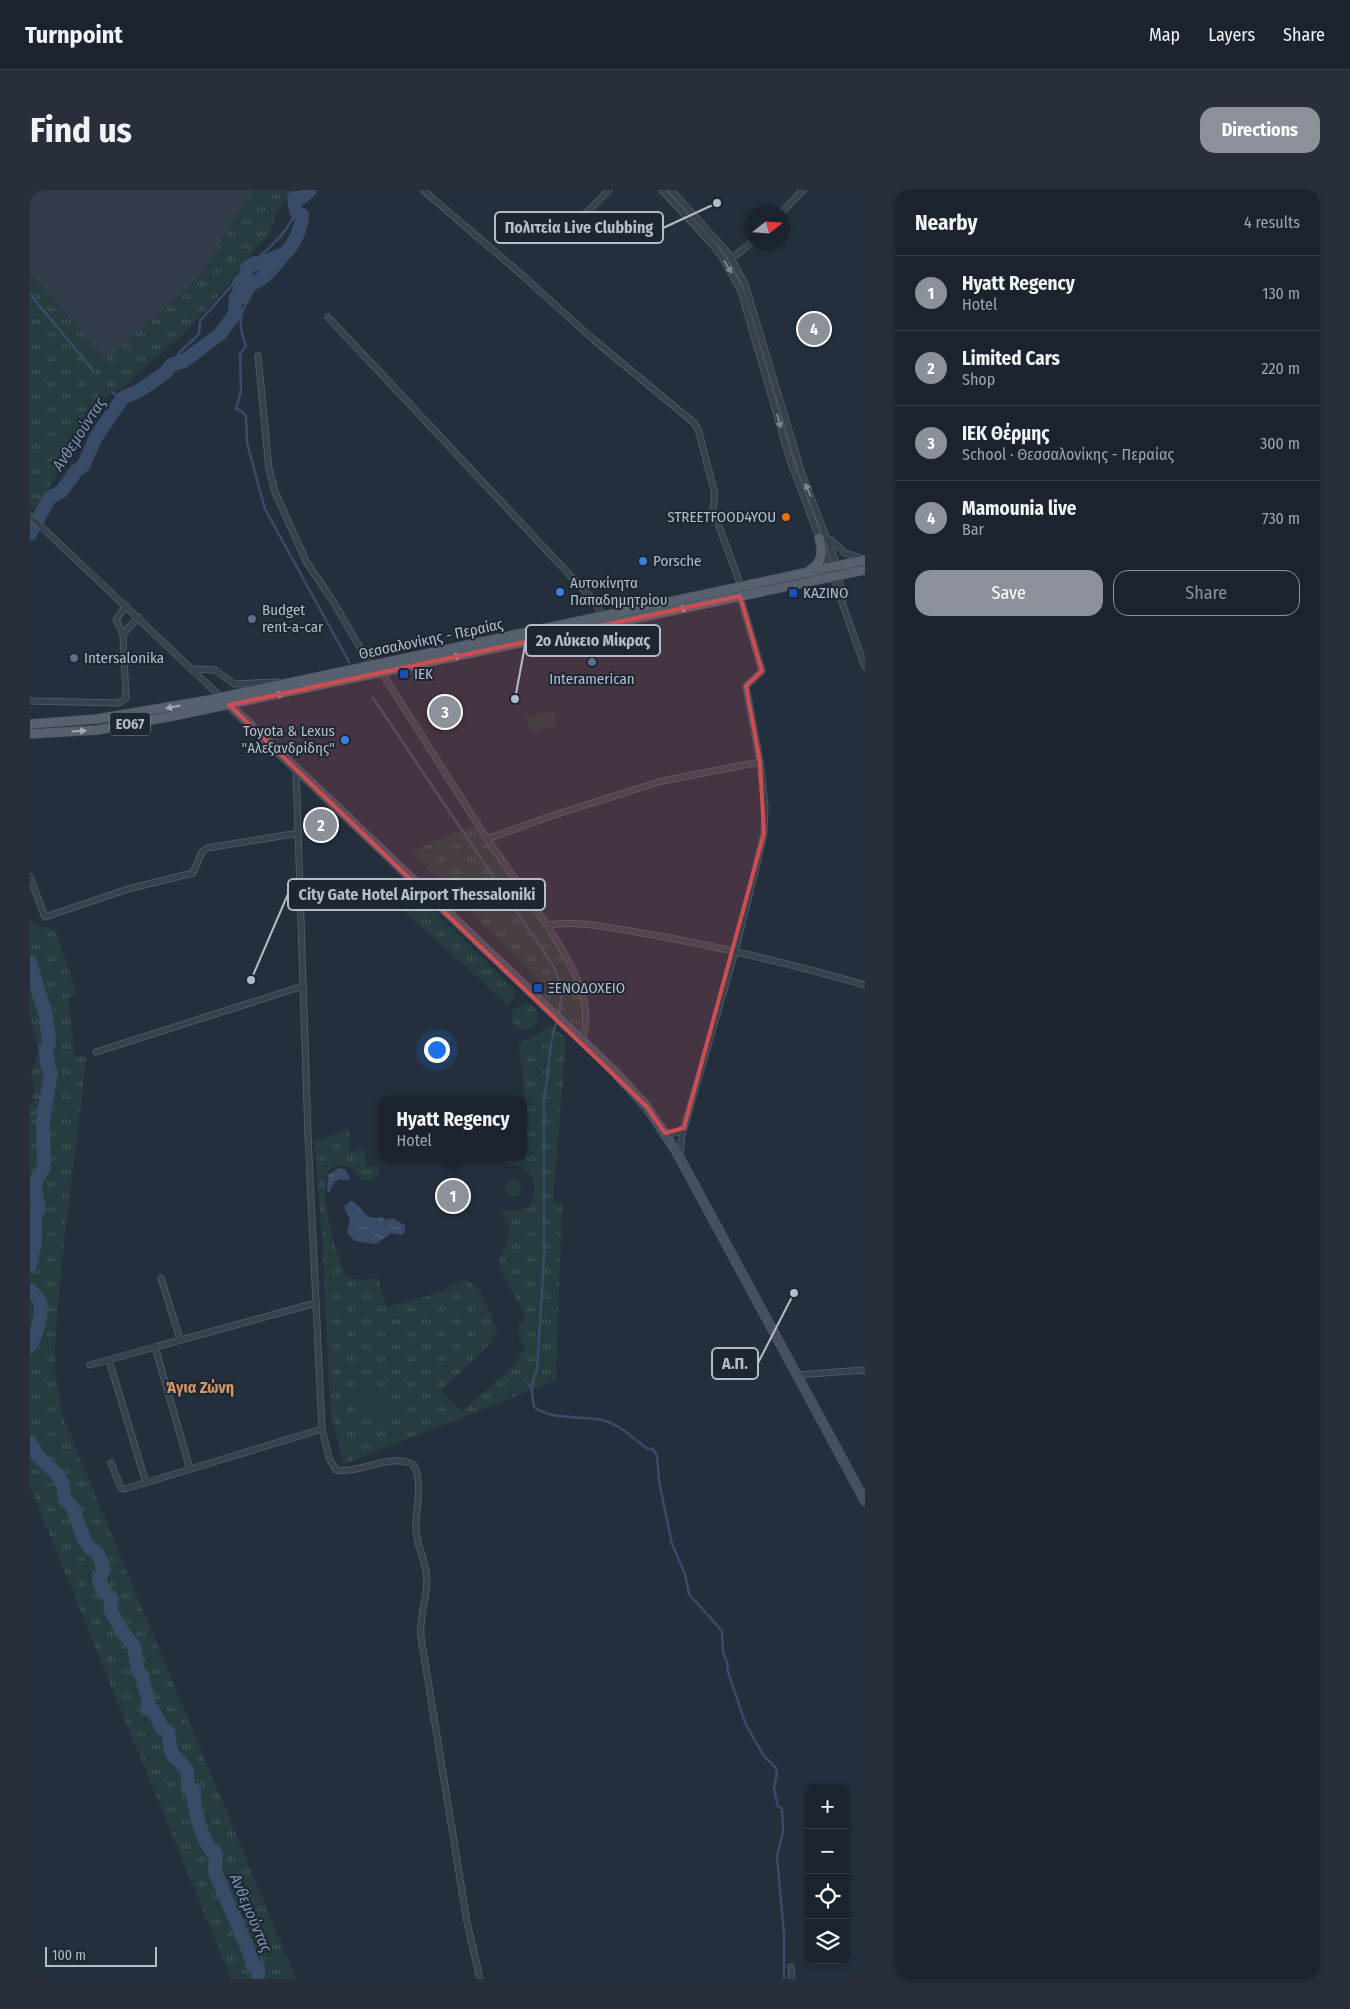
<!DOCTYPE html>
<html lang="en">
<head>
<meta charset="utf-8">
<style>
	body { margin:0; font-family:"Fira Sans Condensed",sans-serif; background:#282f3a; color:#f1f3f6 }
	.controls { position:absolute; right:15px; bottom:15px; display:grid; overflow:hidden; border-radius:10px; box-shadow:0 2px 8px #0003 }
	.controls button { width:45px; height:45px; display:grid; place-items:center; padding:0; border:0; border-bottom:1px solid #39404a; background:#1b232e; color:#f1f3f6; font:25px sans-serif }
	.compass { position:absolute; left:715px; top:15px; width:45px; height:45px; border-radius:50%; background:#1b232e; box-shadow:0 2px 8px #0003; rotate:73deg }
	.scale { position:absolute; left:15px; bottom:12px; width:112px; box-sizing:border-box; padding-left:5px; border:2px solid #b4bcc9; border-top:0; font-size:14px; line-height:18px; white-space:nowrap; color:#b4bcc9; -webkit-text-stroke:4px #1d2633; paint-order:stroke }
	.you { position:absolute; left:406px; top:859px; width:18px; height:18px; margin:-12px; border:4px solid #fff; border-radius:50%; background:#1a73e8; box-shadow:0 0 0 8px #1a73e833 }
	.badge { display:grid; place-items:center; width:32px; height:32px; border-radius:50%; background:#8c9099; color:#fff; font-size:16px; font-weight:700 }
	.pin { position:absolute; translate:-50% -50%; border:2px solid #fff; box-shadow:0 1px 5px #0006 }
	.popup { position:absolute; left:349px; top:906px; width:148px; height:65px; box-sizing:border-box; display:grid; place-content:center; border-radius:10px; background:#1b232e; filter:drop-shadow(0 1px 4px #0005); font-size:16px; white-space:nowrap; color:#a0a4aa }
	.popup b { font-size:19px; color:#f1f3f6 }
	.popup::after { content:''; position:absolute; left:50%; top:100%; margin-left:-10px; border:10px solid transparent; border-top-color:#1b232e }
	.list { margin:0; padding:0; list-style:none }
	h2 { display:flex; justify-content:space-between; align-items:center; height:65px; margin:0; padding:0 20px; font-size:21px }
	h2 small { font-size:16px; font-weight:400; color:#a0a4aa }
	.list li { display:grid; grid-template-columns:32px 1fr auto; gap:15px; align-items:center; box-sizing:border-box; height:75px; padding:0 20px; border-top:1px solid #39404a }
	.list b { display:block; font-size:19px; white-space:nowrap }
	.list p { margin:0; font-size:16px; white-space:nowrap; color:#a0a4aa }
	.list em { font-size:16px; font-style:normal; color:#a0a4aa }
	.actions { display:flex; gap:10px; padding:15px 20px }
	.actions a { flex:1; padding:11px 0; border:1px solid #8c9099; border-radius:15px; text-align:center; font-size:18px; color:#8c9099 }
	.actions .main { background:#8c9099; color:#fff }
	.icon { flex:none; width:28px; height:28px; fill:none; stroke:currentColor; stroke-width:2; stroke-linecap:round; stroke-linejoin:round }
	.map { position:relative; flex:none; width:835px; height:1789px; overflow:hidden; border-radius:15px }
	header { display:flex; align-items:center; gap:30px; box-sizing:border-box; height:70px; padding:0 25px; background:#1b232e; border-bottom:1px solid #39404a }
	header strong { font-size:24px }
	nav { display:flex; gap:28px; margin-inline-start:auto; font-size:18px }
	.intro { display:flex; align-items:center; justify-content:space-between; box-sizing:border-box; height:120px; padding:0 30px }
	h1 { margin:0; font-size:35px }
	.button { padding:12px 22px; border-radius:15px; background:#8c9099; color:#fff; font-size:18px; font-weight:700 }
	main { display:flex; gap:30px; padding:0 30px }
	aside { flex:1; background:#1b232e; border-radius:15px; box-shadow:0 2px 8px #0003 }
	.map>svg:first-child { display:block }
	.airport { fill:#323c4b }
	.grass { fill:url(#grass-tufts) }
	.park { fill:#263c3f }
	.water { fill:url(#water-ripples) }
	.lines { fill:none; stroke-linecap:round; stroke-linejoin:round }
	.stream { stroke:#394c67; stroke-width:2.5 }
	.river { stroke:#394c67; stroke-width:14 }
	.street-casing { stroke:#565f6c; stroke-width:7 }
	.secondary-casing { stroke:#565f6c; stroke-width:10 }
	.primary-casing { stroke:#414a57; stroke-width:10 }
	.street { stroke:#38414e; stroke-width:5.5 }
	.secondary { stroke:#465061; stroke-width:9 }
	.primary { stroke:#56606e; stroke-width:9 }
	.oneway { fill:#7c8592 }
	.oneway2 { fill:#a1aab7 }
	.marked { fill:#ce4d50; fill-opacity:0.2; stroke:#ce4d50; stroke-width:4; stroke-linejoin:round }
	.food-dot { fill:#e8710a; stroke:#1d2633; stroke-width:2 }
	.shop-dot { fill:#3f7fe0; stroke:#1d2633; stroke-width:2 }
	.transit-dot { fill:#1a4fb4; stroke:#1d2633; stroke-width:2 }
	.service-dot { fill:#5c6f8a; stroke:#1d2633; stroke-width:2 }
	.labels { text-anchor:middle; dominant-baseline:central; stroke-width:4; stroke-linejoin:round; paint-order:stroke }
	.shield { fill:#1d2633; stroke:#878f9c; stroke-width:1 }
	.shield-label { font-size:14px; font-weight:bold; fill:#b4bcc9 }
	.poi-label { font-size:15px; fill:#b4bcc9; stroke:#1d2633; text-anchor:start }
	.street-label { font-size:15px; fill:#b4bcc9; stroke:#1d2633 }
	.water-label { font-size:16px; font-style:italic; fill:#7c92b1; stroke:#1d2633 }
	.neighbourhood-label { font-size:16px; font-weight:bold; fill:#d59563; stroke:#1d2633 }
	.leader { fill:none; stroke:#b4bcc9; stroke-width:2 }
	.callout-dot { fill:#b4bcc9; stroke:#1d2633; stroke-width:2 }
	.callout { fill:#1d2633; stroke:#b4bcc9; stroke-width:2 }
	.callout-label { font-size:16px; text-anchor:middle; font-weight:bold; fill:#b4bcc9 }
</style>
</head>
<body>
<header>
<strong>Turnpoint</strong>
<nav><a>Map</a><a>Layers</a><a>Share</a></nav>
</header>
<div class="intro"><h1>Find us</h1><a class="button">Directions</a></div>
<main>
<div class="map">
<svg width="835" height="1789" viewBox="0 0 835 1789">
	<defs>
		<pattern id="grass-tufts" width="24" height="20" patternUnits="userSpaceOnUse" patternTransform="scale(1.25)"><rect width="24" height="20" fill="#263c3f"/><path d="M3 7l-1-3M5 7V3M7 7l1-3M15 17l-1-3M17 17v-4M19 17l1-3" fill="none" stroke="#435659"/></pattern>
		<pattern id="water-ripples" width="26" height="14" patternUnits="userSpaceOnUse" patternTransform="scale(1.25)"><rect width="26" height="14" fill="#394c67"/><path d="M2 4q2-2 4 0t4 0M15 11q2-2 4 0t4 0" fill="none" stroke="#53647b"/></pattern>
	</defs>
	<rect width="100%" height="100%" fill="#242f3e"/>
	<!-- airport -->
	<polygon class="airport" points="0,0 229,0 168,89 0,270"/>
	<!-- grass -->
	<g class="grass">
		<polygon points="224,0 261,0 244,28 239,45 223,61 192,102 151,147 109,181 91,200 85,200 77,206 33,270 7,320 0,317 0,83 77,170 167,88"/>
		<polygon points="445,634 527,756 550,807 554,831 548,838 513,805 508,790 381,662"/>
		<polygon points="371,692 379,696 483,798 485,803 478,815 366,714 365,698"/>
		<path d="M 0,727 L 3,735 L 25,739 L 47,805 L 39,807 L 44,865 L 57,867 L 34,1052 L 25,1151 L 25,1183 L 34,1230 L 266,1789 L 201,1789 L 0,1297 L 0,914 L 5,910 L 2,906 L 5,904 L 1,883 C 15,858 2,845 0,820 C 0,789 0,758 0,727 Z"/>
		<circle cx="495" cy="827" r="13"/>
		<path d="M 522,836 L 536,849 L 523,1012 L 532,1013 L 526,1190 L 314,1274 L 300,1220 L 292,1046 L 284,952 L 319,939 L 319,962 L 335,959 L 336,977 L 350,976 L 347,986 L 340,990 L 332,990 C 327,986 324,979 319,977 C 271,960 309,1071 316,1088 L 332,1090 L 347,1088 L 357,1117 L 412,1102 L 426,1092 L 436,1090 L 448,1098 L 467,1140 L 461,1153 L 411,1201 L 432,1222 L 483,1176 L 495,1156 L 489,1150 L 489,1135 L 497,1129 L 468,1075 L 481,1039 L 471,1024 L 475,1020 C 503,1023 503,1015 505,990 L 491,976 L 476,975 L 471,967 L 493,967 L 494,896 L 489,858 L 492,851 L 510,844 L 516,837 Z"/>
		<circle cx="483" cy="998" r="8"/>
	</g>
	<!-- park -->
	<g class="park">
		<polygon points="524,521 527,536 500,542 496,527"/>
		<polygon points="343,1192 350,1200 334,1219 326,1212"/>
		<polygon points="357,1206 365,1214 348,1234 340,1226"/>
	</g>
	<!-- water -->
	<g class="water">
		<path d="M 309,978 L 315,979 L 320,988 L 318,991 C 308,987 302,991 300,1002 L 297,1001 L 298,985 Z"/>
		<path d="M 321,1011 C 332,1015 336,1033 351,1027 L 356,1030 L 361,1028 L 375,1035 L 375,1042 L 372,1045 L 361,1043 L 346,1054 L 325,1051 L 317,1043 L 320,1030 L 314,1016 Z"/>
	</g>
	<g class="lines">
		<!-- stream -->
		<g class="stream">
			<path d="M 225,73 C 229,64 236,62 242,55 C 251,46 261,34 266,22"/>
			<path d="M 228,92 C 214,120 204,124 216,156 L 210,164 L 211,201 L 206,219 L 212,221 L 216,226 L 217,253 L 235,319 L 319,472"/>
			<polyline points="0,104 62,179"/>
			<polyline points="141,175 150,162 169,144 170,131 217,78"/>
			<polyline points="82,202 89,207 94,207"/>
			<polyline points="343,508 524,777 532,800 529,826"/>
			<path d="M 527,831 C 517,856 521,881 514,905 L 514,1068 L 507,1180 L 501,1196 L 504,1217 C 524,1231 549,1225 572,1230 C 590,1234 603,1249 618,1259 L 623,1259 L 627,1266 L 629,1291 L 642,1354 L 655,1384 L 659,1404 L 692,1441 L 693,1462 L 698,1475 L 697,1479 L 716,1535 L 734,1566 L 746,1578 L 747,1584 L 744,1598 L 748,1617 L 752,1618 L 753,1641 L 747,1667 L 754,1744 L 754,1789"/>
			<polyline points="0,925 17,916"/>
		</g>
		<!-- river -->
		<g class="river">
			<path d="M 213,107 C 218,90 227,95 238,83 C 244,78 249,71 254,64"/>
			<path d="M 0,344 L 20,307 L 31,302 L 46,281 L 53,276 L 66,247 L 87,216 L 94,207 L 107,202 L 135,183 L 141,175 L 154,171 L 190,144 L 205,124 L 206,107 L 212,97 L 209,93 L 216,86 L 217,78 L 225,73 L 229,74 C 237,70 244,68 252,65 C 263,59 272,37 272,25 L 266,22 L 264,8 L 271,8 L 280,0"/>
			<polyline points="0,772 16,826 19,852 16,862 17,873 21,884 13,931 14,977 4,995 9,1020 5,1023 5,1054 0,1075"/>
			<path d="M 0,1100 C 2,1103 7,1106 9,1109 C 15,1121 6,1145 0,1156"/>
			<path d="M 0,1252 L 7,1265 L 28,1285 L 33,1295 L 35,1310 L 42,1316 L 54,1349 L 61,1359 L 68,1364 L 74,1380 L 69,1389 L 72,1399 L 82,1409 L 80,1419 L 93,1443 L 104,1456 L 108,1482 L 113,1487 C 112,1498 122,1508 117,1519 L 123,1520 L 132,1538 L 138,1541 L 141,1562 L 157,1580 L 158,1598 L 164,1600 C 162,1614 173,1657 186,1664 L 185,1682 L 220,1764 L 222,1774 L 228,1777 L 228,1789"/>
		</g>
		<!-- street casing -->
		<g class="street-casing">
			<g id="street">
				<polyline points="393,0 492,85 564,150 663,232 668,239 685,304 683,320 711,396"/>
				<polyline points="632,0 682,54 694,70 711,101 760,270 790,350"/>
				<polyline points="641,0 698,63 715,94 772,284 807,375 813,409"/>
				<polyline points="752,22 773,0"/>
				<polyline points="533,46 579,0"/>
				<polyline points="701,69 722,52"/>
				<polyline points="298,127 566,413 572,426"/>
				<polyline points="228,166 239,279 245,302 277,373 301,408 341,476"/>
				<polyline points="0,326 191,507"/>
				<polyline points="801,350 815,363 833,369"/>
				<polyline points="793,359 835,477"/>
				<polyline points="93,444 86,430 96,416"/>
				<polyline points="162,479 185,480 204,494 248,492"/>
				<polyline points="352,483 457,649 517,735"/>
				<polyline points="0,511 89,513 96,508 93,444 109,427"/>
				<path d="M 266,578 L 278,945 L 292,1239 L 299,1268 L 306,1280 C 331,1284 360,1262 384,1275 C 394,1297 385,1318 386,1340 C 387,1359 398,1374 397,1393 C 396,1412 389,1428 391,1447 L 437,1732 L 450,1789"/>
				<polyline points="457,649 524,625 632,591 730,572 716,496 732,481 710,406"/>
				<polyline points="0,687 15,727 98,699 163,683 172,662 177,658 269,643"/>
				<path d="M 551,851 C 568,814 536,765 517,735 C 550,730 580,738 612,743 C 687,756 762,774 835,795"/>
				<polyline points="66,862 273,796"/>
				<polyline points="635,943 645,943 654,938"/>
				<polyline points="650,965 652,945 705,762 729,665 734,643 735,616 730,572"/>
				<polyline points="131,1088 150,1149"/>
				<polyline points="79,1170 116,1293"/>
				<polyline points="60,1175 125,1157"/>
				<polyline points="766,1185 835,1180"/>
				<polyline points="81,1273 91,1298 95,1299 292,1239"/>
				<polyline points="160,1279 125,1157 286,1113"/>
				<polyline points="761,1777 762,1789"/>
			</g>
		</g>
		<!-- secondary casing -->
		<g class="secondary-casing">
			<polyline id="secondary" points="195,511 582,879 616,916 646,961 835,1311"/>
		</g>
		<!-- primary casing -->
		<g class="primary-casing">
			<g id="primary">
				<path d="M 780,380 C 793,372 793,361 789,348"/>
				<polyline points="0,534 67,529 179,510 835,370"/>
				<polyline points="0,544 67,540 148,525 835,380"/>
			</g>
		</g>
		<!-- street -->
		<use href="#street" class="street"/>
		<!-- secondary -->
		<use href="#secondary" class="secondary"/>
		<!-- primary -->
		<use href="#primary" class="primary"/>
	</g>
	<!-- one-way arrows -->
	<defs><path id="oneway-solid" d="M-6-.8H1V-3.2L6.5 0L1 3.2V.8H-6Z" transform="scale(1.25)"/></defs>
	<g class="oneway">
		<use href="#oneway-solid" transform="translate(698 77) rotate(59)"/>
		<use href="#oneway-solid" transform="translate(749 231) rotate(75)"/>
		<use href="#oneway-solid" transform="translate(778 300) rotate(-112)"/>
	</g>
	<g class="oneway2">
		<use href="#oneway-solid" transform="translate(651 419) rotate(-12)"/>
		<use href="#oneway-solid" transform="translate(424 467) rotate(-12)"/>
		<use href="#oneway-solid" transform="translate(247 505) rotate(-12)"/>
		<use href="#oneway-solid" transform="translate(143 517) rotate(169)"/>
		<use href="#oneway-solid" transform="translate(49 541) rotate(-4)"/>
	</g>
	<!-- marked area -->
	<path class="marked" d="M 710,406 L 732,481 L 716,496 L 730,572 L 734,643 L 654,938 L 635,943 L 616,916 L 199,515 Z"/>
	<!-- markers -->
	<circle class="food-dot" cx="756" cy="327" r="5"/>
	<g class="shop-dot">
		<circle cx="613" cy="371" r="5"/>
		<circle cx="530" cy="402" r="5"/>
		<circle cx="315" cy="550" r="5"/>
	</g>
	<g class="transit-dot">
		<rect x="758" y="398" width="10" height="10" rx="2.5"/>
		<rect x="369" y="479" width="10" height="10" rx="2.5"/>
		<rect x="503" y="793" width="10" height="10" rx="2.5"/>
	</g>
	<g class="service-dot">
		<circle cx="222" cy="429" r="5"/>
		<circle cx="44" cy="468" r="5"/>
		<circle cx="562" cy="472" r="5"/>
	</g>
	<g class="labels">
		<!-- shield labels -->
		<rect class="shield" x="80" y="522.5" width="40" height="23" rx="4"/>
		<g class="shield-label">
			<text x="100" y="534">ΕΟ67</text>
		</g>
		<!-- poi labels -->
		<g class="poi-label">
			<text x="746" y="327" text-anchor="end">STREETFOOD4YOU</text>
			<text x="623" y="371">Porsche</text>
			<text x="540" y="393">Αυτοκίνητα<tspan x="540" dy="17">Παπαδημητρίου</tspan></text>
			<text x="773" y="403">ΚΑΖΙΝΟ</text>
			<text x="232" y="420">Budget<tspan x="232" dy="17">rent-a-car</tspan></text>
			<text x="54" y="468">Intersalonika</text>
			<text x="384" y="484">ΙΕΚ</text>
			<text x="562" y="489" text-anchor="middle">Interamerican</text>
			<text x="305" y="541" text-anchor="end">Toyota &amp; Lexus<tspan x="305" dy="17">"Αλεξανδρίδης"</tspan></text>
			<text x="518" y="798">ΞΕΝΟΔΟΧΕΙΟ</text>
		</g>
		<!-- street labels -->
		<g class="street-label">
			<text transform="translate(401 449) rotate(-12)">Θεσσαλονίκης - Περαίας</text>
		</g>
		<!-- water labels -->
		<g class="water-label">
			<text transform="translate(49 244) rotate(-57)">Ανθεμούντας</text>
			<text transform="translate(221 1723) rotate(67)">Ανθεμούντας</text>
		</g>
		<!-- neighbourhood labels -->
		<g class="neighbourhood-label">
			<text x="170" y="1197">Άγια Ζώνη</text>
		</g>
	</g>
	<!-- callouts -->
	<path class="leader" d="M687 13L633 38M485 509L496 450M221 790L258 704M764 1103L728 1173"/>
	<g class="callout-dot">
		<circle cx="687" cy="13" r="5"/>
		<circle cx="485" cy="509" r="5"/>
		<circle cx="221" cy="790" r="5"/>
		<circle cx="764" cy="1103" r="5"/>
	</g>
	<g class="callout">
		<rect x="465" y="22" width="168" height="31" rx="5"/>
		<rect x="496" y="435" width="134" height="31" rx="5"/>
		<rect x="258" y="689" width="257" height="31" rx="5"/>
		<rect x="682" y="1158" width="46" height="31" rx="5"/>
	</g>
	<g class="callout-label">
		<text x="549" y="43">Πολιτεία Live Clubbing</text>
		<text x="563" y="456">2ο Λύκειο Μίκρας</text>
		<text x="387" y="710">City Gate Hotel Airport Thessaloniki</text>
		<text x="705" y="1179">Α.Π.</text>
	</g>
</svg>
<div class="controls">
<button>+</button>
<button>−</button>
<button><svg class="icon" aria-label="locate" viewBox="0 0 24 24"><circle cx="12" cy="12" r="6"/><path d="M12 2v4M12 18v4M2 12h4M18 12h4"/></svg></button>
<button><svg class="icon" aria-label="layers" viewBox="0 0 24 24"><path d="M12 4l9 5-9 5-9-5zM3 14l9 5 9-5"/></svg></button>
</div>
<svg class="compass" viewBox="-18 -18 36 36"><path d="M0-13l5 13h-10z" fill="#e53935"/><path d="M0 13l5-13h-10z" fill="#a0a4aa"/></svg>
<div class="scale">100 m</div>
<div class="you"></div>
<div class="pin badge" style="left:423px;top:1006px">1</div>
<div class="popup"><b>Hyatt Regency</b>Hotel</div>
<div class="pin badge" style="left:291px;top:635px">2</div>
<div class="pin badge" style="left:415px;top:522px">3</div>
<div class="pin badge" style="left:784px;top:139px">4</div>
</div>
<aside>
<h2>Nearby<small>4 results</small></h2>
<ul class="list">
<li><span class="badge">1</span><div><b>Hyatt Regency</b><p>Hotel</p></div><em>130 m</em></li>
<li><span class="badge">2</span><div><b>Limited Cars</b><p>Shop</p></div><em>220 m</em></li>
<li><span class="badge">3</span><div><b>ΙΕΚ Θέρμης</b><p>School · Θεσσαλονίκης - Περαίας</p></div><em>300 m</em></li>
<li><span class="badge">4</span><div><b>Mamounia live</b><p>Bar</p></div><em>730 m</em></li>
</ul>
<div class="actions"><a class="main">Save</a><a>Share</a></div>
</aside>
</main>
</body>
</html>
